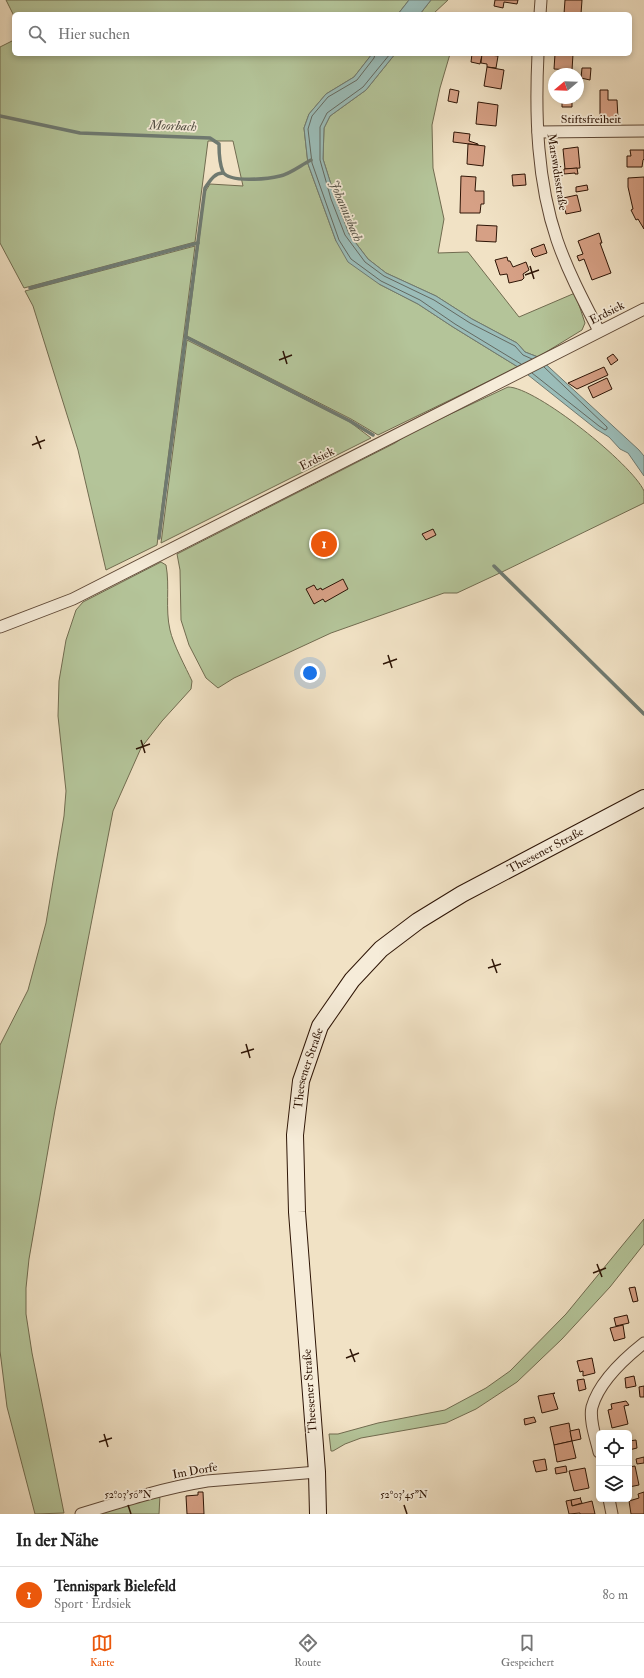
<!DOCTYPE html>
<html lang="de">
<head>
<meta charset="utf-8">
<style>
	body { margin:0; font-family:"IM FELL Double Pica",serif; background:#f6f6f6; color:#222 }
	.controls { position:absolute; right:12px; bottom:12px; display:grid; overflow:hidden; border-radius:6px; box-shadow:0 2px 6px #0003 }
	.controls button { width:36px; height:36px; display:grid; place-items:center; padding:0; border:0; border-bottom:1px solid #e0e0e0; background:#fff; color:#222; font:20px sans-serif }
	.compass { position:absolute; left:548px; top:68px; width:36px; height:36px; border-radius:50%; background:#fff; box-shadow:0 2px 6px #0003; rotate:251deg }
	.you { position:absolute; left:310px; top:673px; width:14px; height:14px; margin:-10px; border:3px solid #fff; border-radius:50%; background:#1a73e8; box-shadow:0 0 0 6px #1a73e833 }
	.badge { display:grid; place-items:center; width:26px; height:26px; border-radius:50%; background:#ea580c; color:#fff; font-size:13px; font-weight:700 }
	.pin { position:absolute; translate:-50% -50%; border:2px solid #fff; box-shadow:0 1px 4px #0006 }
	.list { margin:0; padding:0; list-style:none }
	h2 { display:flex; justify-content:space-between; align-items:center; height:52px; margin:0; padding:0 16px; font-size:17px }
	h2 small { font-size:13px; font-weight:400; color:#767676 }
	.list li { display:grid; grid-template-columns:26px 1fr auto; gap:12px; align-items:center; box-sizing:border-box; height:56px; padding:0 16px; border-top:1px solid #e0e0e0 }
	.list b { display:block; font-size:15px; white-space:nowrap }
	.list p { margin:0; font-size:13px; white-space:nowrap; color:#767676 }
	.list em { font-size:13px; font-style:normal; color:#767676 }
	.icon { flex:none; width:22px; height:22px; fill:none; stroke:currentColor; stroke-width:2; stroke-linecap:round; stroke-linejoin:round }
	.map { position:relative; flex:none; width:644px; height:1514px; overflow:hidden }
	.search { position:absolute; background:#fff; box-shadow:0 2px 6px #0003; left:12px; right:12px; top:12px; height:44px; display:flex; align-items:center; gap:10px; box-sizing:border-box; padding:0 14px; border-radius:6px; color:#767676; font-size:15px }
	.sheet { height:108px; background:#fff }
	nav { display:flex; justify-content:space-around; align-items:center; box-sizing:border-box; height:56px; border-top:1px solid #e0e0e0; background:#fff; font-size:11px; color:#767676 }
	nav a { display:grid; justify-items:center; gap:2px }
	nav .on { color:#ea580c }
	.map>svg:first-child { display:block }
	.green { fill:#b4c499; stroke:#716c50 }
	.water { fill:#9bbdb9; stroke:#6f7a71 }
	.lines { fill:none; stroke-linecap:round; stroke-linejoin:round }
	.shore { stroke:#646960; stroke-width:1 }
	.stream { stroke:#6f7a71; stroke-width:3.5 }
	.building { fill:#d6a085; stroke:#2e1506 }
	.street-casing { stroke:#5f4836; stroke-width:13 }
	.secondary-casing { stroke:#2e1506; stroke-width:18 }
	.street { stroke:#f6ecd9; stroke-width:11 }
	.secondary { stroke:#f6ecd9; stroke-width:16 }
	.ticks { fill:none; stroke:#2e1506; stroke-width:1.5 }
	.labels { text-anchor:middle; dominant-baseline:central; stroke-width:3.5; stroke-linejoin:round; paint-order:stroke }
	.street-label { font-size:12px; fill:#2e1506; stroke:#f6ecd9 }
	.water-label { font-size:13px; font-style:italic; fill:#545045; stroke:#f6ecd9 }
	.ticks-label { font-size:10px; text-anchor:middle; fill:#2e1506; stroke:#f6ecd9; stroke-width:3.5; stroke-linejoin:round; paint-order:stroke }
</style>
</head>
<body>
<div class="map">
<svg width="644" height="1514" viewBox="0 0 644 1514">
	<rect width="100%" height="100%" fill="#f1e2c5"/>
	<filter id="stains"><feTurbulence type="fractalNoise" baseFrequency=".005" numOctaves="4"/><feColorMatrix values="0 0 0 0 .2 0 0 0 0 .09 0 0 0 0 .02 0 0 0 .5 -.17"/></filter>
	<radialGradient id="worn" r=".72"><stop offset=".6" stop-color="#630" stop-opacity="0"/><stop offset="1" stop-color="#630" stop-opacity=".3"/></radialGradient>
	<!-- green -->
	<g class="green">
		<polygon points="6,0 409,0 398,14 14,14 14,16"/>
		<polygon points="431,0 448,0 433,14 420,14"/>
		<polygon points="14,40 14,54 372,54 354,77 326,94 309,114 304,128 308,164 336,241 379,284 418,304 453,327 518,367 378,435 351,419 187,336 205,192 210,184 243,186 233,141 208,141 195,242 24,288 0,243 0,47"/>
		<polygon points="395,54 450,54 440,88 432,125 433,168 444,219 438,253 468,252 519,317 575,293 585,323 582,330 538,357 525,352 517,343 472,319 436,296 386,273 368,259 349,234 335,197 323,159 324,128 330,116 366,90"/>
		<polygon points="195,246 157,545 106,570 78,450 33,306 25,291"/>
		<polygon points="187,340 350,422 371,438 161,543"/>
		<path d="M 508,387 C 536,387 632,464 644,491 C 644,494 644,499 644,503 L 502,572 L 457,593 L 444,593 L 331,633 L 234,678 L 218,688 L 206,678 L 189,645 L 181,620 L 180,570 L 177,554 L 395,443 L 410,433 Z"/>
		<path d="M 161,562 L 166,565 C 170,586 165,609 170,630 C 173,644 186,668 192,681 L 191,689 L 162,721 L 141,748 L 113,811 L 55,1110 L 29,1259 L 26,1288 L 26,1314 L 32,1353 L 64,1513 L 35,1514 L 7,1407 L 0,1351 L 0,1045 L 28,990 L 46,923 L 64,816 L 66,791 L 58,716 L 59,681 L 66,640 L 76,610 L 83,602 Z"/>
		<polygon points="644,1219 644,1244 610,1287 562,1339 517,1382 476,1409 446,1423 361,1438 345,1444 333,1451 331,1451 329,1434 338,1434 378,1423 445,1410 486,1388 510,1371 566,1314"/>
		<polygon points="160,1495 159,1514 98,1514"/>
	</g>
	<!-- water -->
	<g class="water">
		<polygon points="409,0 431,0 420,14 398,14"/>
		<polygon points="372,54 395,54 366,90 330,116 324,128 323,159 335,197 349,234 368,259 386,273 436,296 472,319 517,343 525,352 538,357 639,450 644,456 644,476 628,453 620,449 609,437 596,429 518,367 453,327 418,304 379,284 348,262 336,241 308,164 304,128 309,114 326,94 354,77"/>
	</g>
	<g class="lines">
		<!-- shore -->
		<g class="shore">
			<polyline points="375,54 374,58 357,80 328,97 312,116 308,129 312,163 339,240 351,259 381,281 420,300 455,324 521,364"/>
			<polyline points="390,54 363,87 327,113 320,127 320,160 331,199 345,235 365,262 384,276 434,300 470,323 515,346 523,355 532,359"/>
			<polyline points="532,373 599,426 605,430 607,429 607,427 544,367"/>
		</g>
		<!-- stream -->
		<g class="stream">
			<path d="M 0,116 L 80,133 L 210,138 L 219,144 C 219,153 219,163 223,172 C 229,183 268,179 280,176 C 290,174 301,165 311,160"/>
			<polyline points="30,288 198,243"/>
			<polyline points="186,337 350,421 373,435"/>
			<path d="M 159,538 L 205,188 C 210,181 214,173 223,173"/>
			<polyline points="494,566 644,714"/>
		</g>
	</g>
	<!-- building -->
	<g class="building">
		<polygon points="495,0 518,0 517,4 504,2 503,8 494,6"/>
		<polygon points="565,0 582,0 581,14 564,14"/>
		<polygon points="472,54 482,55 480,64 471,62"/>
		<polygon points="482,54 498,56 496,68 487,67 487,64 481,63"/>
		<polygon points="555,54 573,54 572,70 554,69"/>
		<polygon points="487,67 504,70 501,89 484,86"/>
		<polygon points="582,68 591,68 590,80 581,78"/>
		<polygon points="450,89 459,91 457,103 448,101"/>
		<polygon points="600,90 608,90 608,100 617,100 618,118 600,118"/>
		<polygon points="562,98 577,98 577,100 572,100 572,107 562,107"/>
		<polygon points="478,102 498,105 496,126 476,124"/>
		<polygon points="454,132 470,134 469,141 478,144 478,145 453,142"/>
		<polygon points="468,144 485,146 483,166 467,164"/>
		<polygon points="578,147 580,168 565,169 563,149"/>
		<polygon points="630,150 644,150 644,159 643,160 642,167 627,167 627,156 631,156"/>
		<polygon points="577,168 578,174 575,174 575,173 564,174 564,169"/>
		<polygon points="525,174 526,185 513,186 512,175"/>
		<polygon points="461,176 476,177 475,191 484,191 484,204 481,204 480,213 460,213"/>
		<polygon points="644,177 644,229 638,219 636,220 631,210 633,209 628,187 628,178"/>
		<polygon points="587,185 588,190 576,192 576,187"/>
		<polygon points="577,195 581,211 566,214 563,198"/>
		<polygon points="477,225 497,226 496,242 476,241"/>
		<polygon points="599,233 602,243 600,243 611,273 592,280 584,259 579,261 577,256 583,254 578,241"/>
		<polygon points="544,244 547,253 535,257 533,255 531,249"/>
		<polygon points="507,257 508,261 510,261 513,267 526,262 529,270 523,274 524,278 522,280 509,283 507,274 500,275 495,260"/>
		<polygon points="613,354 618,360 611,365 607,358"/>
		<polygon points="604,367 608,375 577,389 568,383"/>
		<polygon points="607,378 612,389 593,398 588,387"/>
		<polygon points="433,529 436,535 426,540 422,534"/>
		<polygon points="343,579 348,589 325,602 323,599 314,604 306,589 314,585 317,590 321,588 322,590"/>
		<polygon points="635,1287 638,1301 633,1302 629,1288"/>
		<polygon points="627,1315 629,1323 616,1326 614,1318"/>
		<polygon points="623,1325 625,1338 614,1341 610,1328"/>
		<polygon points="592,1358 595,1373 583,1376 583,1371 580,1372 577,1361"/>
		<polygon points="634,1376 636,1386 626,1388 625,1378"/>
		<polygon points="584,1379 586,1389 579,1391 577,1380"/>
		<polygon points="644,1386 644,1397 640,1397 639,1387"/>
		<polygon points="555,1393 553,1394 558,1409 542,1413 538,1396"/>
		<polygon points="626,1401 629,1405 624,1406 628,1424 612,1428 608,1410 612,1409 611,1404"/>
		<polygon points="534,1417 536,1422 525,1425 524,1419"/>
		<polygon points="569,1423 572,1441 554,1445 550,1427"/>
		<polygon points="579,1429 581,1439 572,1441 570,1431"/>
		<polygon points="636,1440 637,1448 629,1450 629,1441"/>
		<polygon points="572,1441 576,1458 557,1462 554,1445"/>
		<polygon points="644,1457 644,1463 637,1464 636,1459"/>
		<polygon points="545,1459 547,1470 536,1472 533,1461"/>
		<polygon points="566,1466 567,1472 556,1474 555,1468"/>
		<polygon points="635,1466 639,1485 629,1487 629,1467"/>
		<polygon points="585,1468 589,1488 574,1491 569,1471"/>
		<polygon points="198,1492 203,1492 204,1514 187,1514 186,1496 198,1495"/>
		<polygon points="644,1492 644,1514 631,1514 629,1501 639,1498 638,1494"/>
		<polygon points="580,1498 582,1503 572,1506 571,1500 581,1498"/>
		<polygon points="571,1500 572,1506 592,1501 595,1514 580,1514 580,1513 569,1514 566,1501"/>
	</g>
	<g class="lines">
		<!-- street casing -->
		<g class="street-casing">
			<g id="street">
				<polyline points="540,14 541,0"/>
				<path d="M 538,54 C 535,116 537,181 557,240 C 568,272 584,302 599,331"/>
				<polyline points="538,132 644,131"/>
				<polyline points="0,627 73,599 644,309"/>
				<path d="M 599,1452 C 596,1439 589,1420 592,1407 C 599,1382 625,1358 644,1343"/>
				<polyline points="609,1499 612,1514"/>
				<path d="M 81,1514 C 123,1501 164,1488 207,1481 L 317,1472"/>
			</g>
		</g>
		<!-- secondary casing -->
		<g class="secondary-casing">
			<g id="secondary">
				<path id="s1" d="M 318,1514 L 317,1472 L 297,1212 L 295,1135 L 301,1081 L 320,1026 L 352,980 L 381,949 L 418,921 L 462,894 L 644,798"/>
			</g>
		</g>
		<!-- street -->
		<use href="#street" class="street"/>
		<!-- secondary -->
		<use href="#secondary" class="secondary"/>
	</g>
	<!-- ticks -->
	<path class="ticks" d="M 530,266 L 534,279M 525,275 L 539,270M 283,351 L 287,364M 279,360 L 292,355M 36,436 L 41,449M 32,445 L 45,440M 388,655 L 392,668M 383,664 L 397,659M 141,740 L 145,753M 136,749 L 150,744M 492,959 L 497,973M 488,968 L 501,964M 246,1044 L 250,1058M 241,1053 L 254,1049M 597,1264 L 602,1277M 593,1273 L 606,1268M 350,1349 L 355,1362M 346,1358 L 359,1353M 104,1434 L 108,1447M 99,1442 L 112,1438M 128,1505 L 131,1514M 404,1505 L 407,1514"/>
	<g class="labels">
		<!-- street labels -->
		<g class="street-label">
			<text x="591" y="119">Stiftsfreiheit</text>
			<text transform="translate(557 172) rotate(81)">Marswidisstraße</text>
			<text transform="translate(607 313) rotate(-27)">Erdsiek</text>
			<text transform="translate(317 459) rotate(-27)">Erdsiek</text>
			<text stroke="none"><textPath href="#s1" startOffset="783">Theesener Straße</textPath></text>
			<text stroke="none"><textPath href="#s1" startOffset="448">Theesener Straße</textPath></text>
			<text transform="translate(310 1391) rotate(-94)">Theesener Straße</text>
			<text transform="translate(195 1471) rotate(-10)">Im Dorfe</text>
		</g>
		<!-- water labels -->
		<g class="water-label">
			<text transform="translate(173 126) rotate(2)">Moorbach</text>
			<text transform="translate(346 211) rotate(67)">Johannisbach</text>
		</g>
	</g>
	<g class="ticks-label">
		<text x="128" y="1498">52°03'50"N</text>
		<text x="404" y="1498">52°03'45"N</text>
	</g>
	<rect width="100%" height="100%" filter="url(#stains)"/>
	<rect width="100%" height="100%" fill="url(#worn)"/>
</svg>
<div class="controls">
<button><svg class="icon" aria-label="locate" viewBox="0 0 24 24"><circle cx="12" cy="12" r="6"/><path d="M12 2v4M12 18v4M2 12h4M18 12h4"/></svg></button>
<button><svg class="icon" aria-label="layers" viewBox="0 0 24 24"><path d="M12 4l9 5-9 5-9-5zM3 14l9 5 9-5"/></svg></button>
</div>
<svg class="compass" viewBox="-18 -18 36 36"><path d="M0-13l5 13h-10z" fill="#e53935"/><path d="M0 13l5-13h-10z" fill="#767676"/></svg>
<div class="you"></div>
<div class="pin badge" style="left:324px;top:544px">1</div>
<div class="search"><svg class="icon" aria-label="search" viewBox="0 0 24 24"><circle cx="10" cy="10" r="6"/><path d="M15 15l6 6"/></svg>Hier suchen</div>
</div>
<section class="sheet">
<h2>In der Nähe<small></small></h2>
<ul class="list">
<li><span class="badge">1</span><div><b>Tennispark Bielefeld</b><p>Sport · Erdsiek</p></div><em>80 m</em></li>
</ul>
</section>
<nav>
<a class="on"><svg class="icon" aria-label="map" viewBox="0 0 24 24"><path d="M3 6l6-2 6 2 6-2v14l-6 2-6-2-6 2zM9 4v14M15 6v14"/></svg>Karte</a>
<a><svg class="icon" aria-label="directions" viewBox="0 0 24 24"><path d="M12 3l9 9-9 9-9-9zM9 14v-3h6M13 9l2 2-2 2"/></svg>Route</a>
<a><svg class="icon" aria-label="saved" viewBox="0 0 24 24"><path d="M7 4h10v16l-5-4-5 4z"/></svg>Gespeichert</a>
</nav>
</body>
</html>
